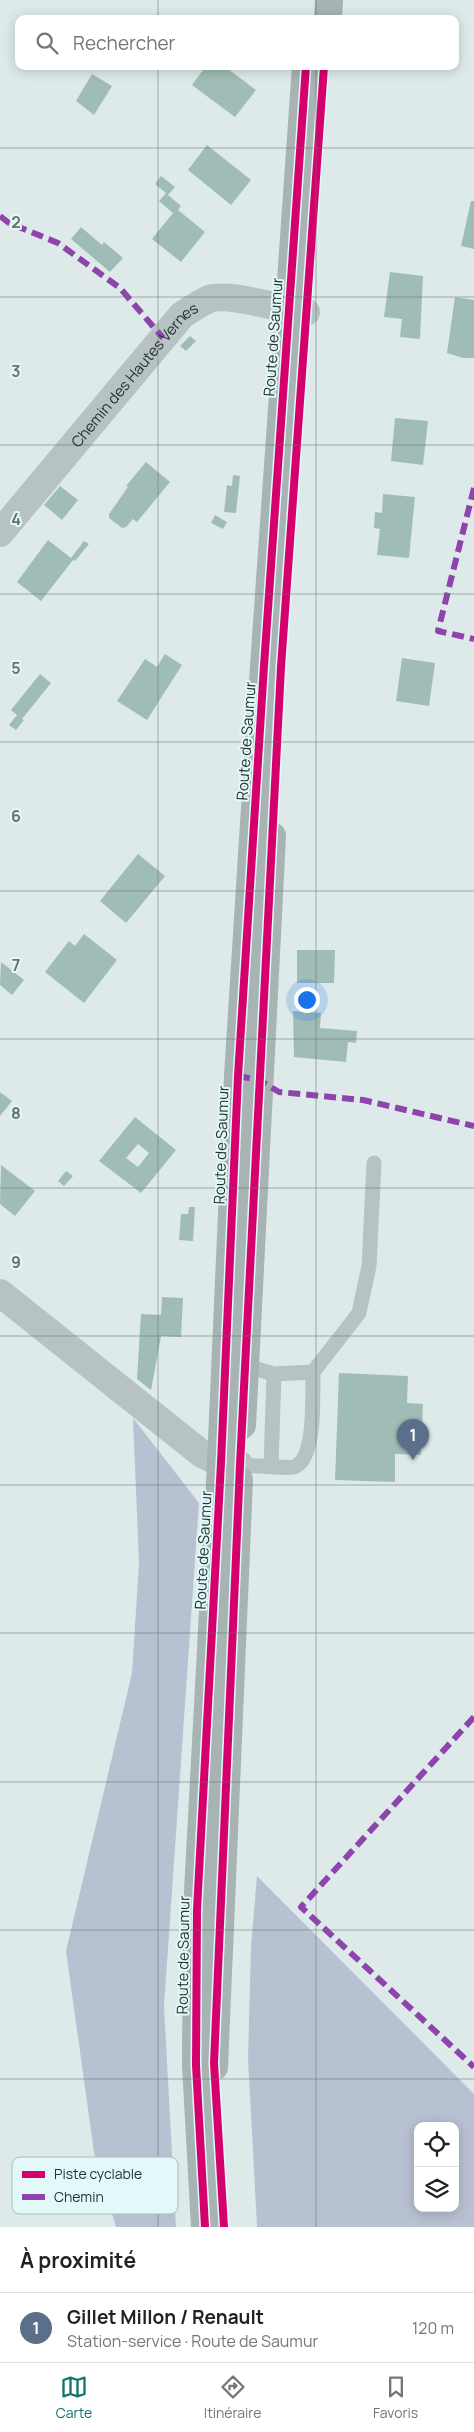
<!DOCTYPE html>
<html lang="fr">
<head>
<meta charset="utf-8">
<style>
	body { margin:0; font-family:Manrope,sans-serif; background:#f2f2f2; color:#222 }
	.controls { position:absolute; right:15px; bottom:15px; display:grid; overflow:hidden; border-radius:10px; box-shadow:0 2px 12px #0003 }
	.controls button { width:45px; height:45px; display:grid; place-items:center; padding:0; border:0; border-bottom:1px solid #e0e0e0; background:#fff; color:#222; font:25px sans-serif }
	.you { position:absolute; left:306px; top:999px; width:18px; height:18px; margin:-12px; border:4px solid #fff; border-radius:50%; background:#1a73e8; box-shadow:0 0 0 8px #1a73e833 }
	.badge { display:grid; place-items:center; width:32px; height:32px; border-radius:50%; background:#0f766e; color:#fff; font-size:16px; font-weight:700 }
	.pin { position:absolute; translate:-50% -41px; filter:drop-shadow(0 1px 2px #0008) }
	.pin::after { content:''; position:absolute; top:26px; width:18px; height:15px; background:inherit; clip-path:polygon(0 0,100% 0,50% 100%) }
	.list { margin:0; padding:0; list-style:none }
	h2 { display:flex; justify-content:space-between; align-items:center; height:65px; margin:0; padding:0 20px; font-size:21px }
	h2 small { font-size:16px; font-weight:400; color:#767676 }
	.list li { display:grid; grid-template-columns:32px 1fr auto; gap:15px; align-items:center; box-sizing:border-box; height:70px; padding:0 20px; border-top:1px solid #e0e0e0 }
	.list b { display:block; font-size:19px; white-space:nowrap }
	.list p { margin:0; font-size:16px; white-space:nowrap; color:#767676 }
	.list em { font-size:16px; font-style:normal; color:#767676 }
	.icon { flex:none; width:28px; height:28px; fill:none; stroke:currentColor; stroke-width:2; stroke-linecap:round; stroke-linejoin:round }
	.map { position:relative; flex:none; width:474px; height:2227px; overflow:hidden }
	.search { position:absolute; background:#fff; box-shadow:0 2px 12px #0003; left:15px; right:15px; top:15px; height:55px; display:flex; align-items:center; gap:12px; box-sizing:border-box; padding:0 18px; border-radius:10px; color:#767676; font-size:19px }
	.sheet { height:135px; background:#fff }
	nav { display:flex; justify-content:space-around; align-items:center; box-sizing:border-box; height:70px; border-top:1px solid #e0e0e0; background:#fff; font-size:14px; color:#767676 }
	nav a { display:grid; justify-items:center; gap:2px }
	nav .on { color:#0f766e }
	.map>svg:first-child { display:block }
	.green { fill:#b8c1d2; fill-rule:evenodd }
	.building { fill:#9fbdb6; fill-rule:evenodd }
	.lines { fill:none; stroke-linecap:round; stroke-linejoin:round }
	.service { stroke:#b7c3c2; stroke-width:15 }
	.minor { stroke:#b7c3c2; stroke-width:28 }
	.secondary { stroke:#a8b4b3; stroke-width:28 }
	.quiet { stroke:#8e44ad; stroke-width:6; stroke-dasharray:12 6; stroke-linecap:butt }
	.cycleway-casing { stroke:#e3f8f8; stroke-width:11 }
	.cycleway { stroke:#d6006c; stroke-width:8 }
	.grid { fill:none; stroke:#667371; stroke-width:1; stroke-opacity:0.55 }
	.labels { text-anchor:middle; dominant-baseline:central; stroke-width:4; stroke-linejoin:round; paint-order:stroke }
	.street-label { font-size:15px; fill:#263330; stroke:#e3f8f8 }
	.key { fill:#e3f8f8; stroke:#aabdbc; stroke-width:1 }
	.key-label { font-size:14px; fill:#263330 }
	.grid-label { font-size:16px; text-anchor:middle; font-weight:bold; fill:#667371; stroke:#e3f8f8; stroke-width:4; stroke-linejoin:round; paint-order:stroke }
</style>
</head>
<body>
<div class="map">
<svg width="474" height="2227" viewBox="0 0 474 2227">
	<rect width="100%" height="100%" fill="#deeaea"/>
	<!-- green -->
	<g class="green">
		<polygon points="133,1418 199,1503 164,2006 176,2227 116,2227 94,2152 66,1951 132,1673 139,1563"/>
		<path d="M 257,1876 L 474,2094 L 474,2227 L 257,2227 L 248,2058 L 251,1947 ZM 418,2126 L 455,2126 L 455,2208 L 418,2208 Z"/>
	</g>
	<!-- building -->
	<g class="building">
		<polygon points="206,66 224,66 256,90 235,117 192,85"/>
		<polygon points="92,74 112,86 94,115 76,101"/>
		<polygon points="207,145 251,180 231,205 188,170"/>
		<polygon points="161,176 175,187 168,195 181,206 178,210 205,232 181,262 152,239 173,213 159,201 166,193 155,184"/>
		<polygon points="471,201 474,201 474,249 461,246"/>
		<polygon points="81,227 102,245 104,242 123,258 110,272 71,239"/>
		<polygon points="390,272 423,276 420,339 400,337 402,319 384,317"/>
		<polygon points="455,297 474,300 474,358 463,358 447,353"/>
		<polygon points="190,336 196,341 186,351 180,346"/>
		<polygon points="395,418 428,421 423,465 391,461"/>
		<polygon points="146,462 170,482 137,522 133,519 126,527 122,528 109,518 109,514 128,487 126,486"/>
		<polygon points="233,475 240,476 236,513 224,512 227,485 232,486"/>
		<polygon points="60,486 78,500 62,520 44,505"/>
		<polygon points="383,494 415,497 409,558 377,555 380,529 374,528 375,512 382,513"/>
		<polygon points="215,515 227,522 223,529 211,523"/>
		<polygon points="48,540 71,558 84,541 89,544 75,561 73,560 41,601 17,582"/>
		<polygon points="165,654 182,665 147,720 117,701 145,659 157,667"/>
		<polygon points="402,658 435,663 429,706 396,701"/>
		<polygon points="40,674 51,683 22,719 24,720 16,730 9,725 17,715 11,710"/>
		<polygon points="138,854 165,876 126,923 100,901"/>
		<polygon points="84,934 117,960 84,1003 45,972 69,941 75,946"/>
		<polygon points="297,950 335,950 334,983 297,983"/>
		<polygon points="1,962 24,980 12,995 0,985"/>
		<polygon points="293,1011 321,1013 320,1028 357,1031 356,1043 348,1042 346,1062 294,1057"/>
		<polygon points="0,1092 12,1101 0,1116"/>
		<path d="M 135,1117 L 176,1150 L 141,1193 L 99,1161 ZM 138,1144 L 149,1153 L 138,1167 L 126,1158 Z"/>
		<polygon points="1,1165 35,1191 15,1216 0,1204"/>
		<polygon points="66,1171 73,1176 64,1186 58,1181"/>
		<polygon points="189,1207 195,1207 193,1241 179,1240 181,1214 188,1214"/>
		<polygon points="162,1297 183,1298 181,1337 161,1336 151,1390 137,1379 141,1314 161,1315"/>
		<polygon points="339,1373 408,1376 407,1403 423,1404 421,1455 395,1454 395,1482 335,1480"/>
	</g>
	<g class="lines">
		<!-- service -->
		<g class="service">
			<polyline points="240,1364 274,1374 313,1372 359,1313 369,1266 374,1163"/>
			<path d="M 240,1465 C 251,1465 286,1469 294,1467 C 317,1459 312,1393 313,1372"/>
			<polyline points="271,1466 274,1374"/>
		</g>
		<!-- minor -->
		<g class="minor">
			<path id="s1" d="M 0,533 L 182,315 C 190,310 200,303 209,299 C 230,292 282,310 306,312"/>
			<polyline points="0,1293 202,1454 221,1463 240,1465"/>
		</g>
		<!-- secondary -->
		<g class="secondary">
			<polyline points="328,19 329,0"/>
			<polyline points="242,1425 272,836"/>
			<polyline points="214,2067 239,1480"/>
			<polyline points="205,2227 196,2065 197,1910 221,1463 238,1076 264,666 306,66"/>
		</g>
		<!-- quiet -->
		<g class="quiet">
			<polyline points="0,216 9,223 58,243 120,288 163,338"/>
			<polyline points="474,488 438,631 474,639"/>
			<polyline points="238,1076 259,1080 279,1092 363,1100 474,1126"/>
			<polyline points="474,1717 301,1907 474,2067"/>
		</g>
		<!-- cycleway casing -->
		<g class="cycleway-casing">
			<g id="cycleway">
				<polyline points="205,2227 196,2065 197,1910 221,1463 238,1076 264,666 306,66"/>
				<polyline points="224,2227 214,2063 240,1465 281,667 324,66"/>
			</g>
		</g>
		<!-- cycleway -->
		<use href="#cycleway" class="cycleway"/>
	</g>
	<!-- grid -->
	<path class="grid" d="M 158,0 L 158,19M 316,0 L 316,19M 158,66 L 158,2227M 316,66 L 316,2227M 0,148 L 474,148M 0,297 L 474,297M 0,445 L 474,445M 0,594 L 474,594M 0,742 L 474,742M 0,891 L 474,891M 0,1039 L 474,1039M 0,1188 L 474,1188M 0,1336 L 474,1336M 0,1485 L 474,1485M 0,1633 L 474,1633M 0,1782 L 474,1782M 0,1930 L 474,1930M 0,2079 L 474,2079"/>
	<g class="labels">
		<!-- street labels -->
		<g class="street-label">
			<text transform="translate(273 337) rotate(-86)">Route de Saumur</text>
			<text stroke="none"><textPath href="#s1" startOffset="208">Chemin des Hautes Vernes</textPath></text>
			<text transform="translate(246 741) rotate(-86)">Route de Saumur</text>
			<text transform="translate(221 1145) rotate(-88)">Route de Saumur</text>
			<text transform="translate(203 1550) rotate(-87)">Route de Saumur</text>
			<text transform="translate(183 1955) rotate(-89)">Route de Saumur</text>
		</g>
	</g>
	<!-- legend -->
	<rect x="12" y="2157" width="166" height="57" rx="8" class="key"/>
	<rect x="22" y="2171" width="23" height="7" fill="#d6006c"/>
	<rect x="22" y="2194" width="23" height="6" fill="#8e44ad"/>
	<g class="key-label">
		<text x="54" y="2179">Piste cyclable</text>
		<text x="54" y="2202">Chemin</text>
	</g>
	<g class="grid-label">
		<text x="16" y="228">2</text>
		<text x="16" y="377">3</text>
		<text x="16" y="525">4</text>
		<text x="16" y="674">5</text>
		<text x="16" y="822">6</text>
		<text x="16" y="971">7</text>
		<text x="16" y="1119">8</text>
		<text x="16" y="1268">9</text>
	</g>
</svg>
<div class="controls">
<button><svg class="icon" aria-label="locate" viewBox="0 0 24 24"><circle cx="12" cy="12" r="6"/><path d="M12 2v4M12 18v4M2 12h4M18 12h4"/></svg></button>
<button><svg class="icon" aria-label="layers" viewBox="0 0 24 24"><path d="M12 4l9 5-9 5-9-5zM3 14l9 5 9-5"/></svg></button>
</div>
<div class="you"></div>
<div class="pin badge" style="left:413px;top:1460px;background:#5c6f8a">1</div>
<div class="search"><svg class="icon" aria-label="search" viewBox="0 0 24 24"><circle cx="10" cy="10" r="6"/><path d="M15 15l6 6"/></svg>Rechercher</div>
</div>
<section class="sheet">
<h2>À proximité<small></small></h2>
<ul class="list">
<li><span class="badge" style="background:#5c6f8a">1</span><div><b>Gillet Millon / Renault</b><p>Station-service · Route de Saumur</p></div><em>120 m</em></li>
</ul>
</section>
<nav>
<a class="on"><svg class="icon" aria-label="map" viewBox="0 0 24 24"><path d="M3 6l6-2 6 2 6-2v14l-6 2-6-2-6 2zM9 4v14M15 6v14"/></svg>Carte</a>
<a><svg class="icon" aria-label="directions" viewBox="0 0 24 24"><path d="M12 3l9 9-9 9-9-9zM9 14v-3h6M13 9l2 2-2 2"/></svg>Itinéraire</a>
<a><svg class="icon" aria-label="saved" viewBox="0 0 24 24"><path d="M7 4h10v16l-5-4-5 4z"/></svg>Favoris</a>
</nav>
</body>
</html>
